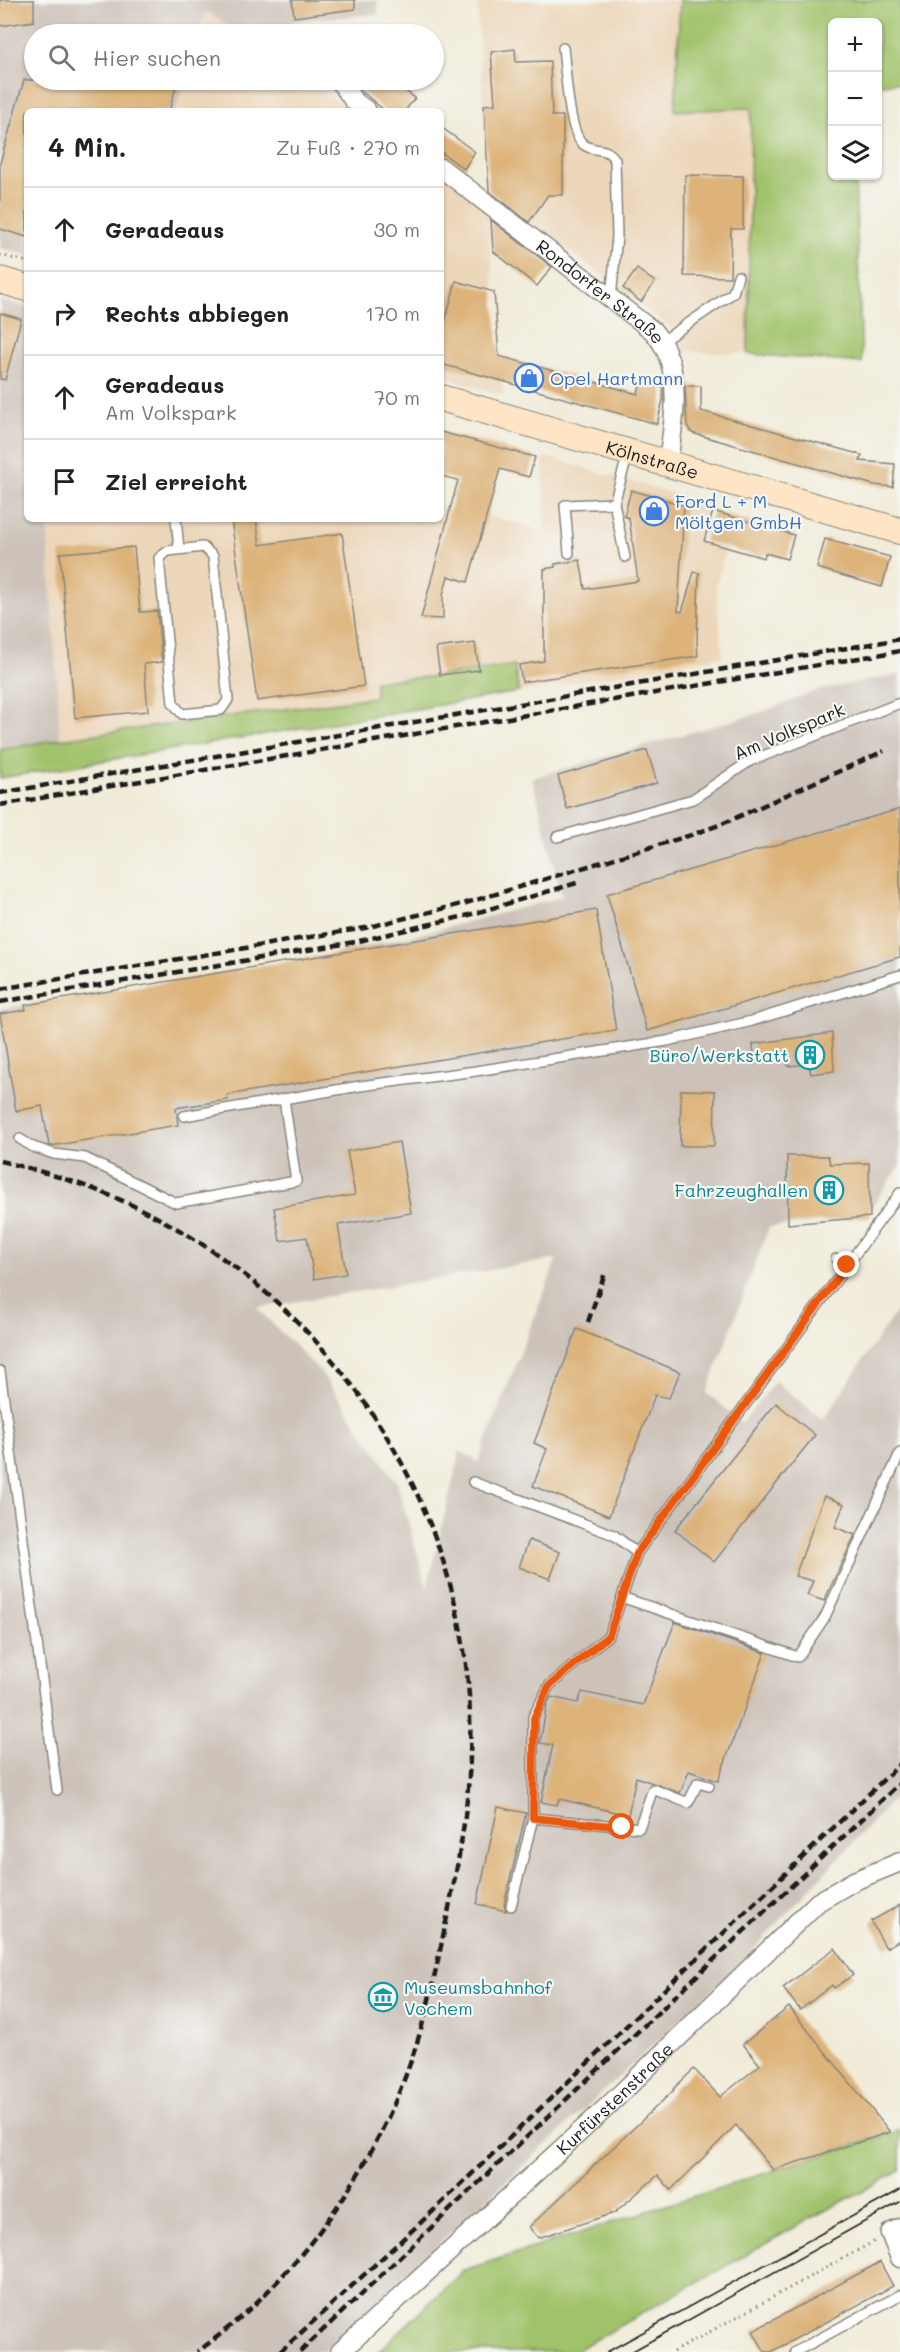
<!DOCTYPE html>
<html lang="de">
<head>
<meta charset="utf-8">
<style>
	body { margin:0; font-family:Mali,sans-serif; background:#f6f6f6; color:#222 }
	.controls { position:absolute; right:18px; top:18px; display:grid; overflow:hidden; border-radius:9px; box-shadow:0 2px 4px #0004 }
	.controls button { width:54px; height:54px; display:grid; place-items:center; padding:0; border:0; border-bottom:2px solid #e0e0e0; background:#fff; color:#222; font:30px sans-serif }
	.stop { position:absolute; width:18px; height:18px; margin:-14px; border:4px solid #ea580c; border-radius:50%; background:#fff }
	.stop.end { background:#ea580c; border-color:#fff; box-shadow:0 2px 6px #0008 }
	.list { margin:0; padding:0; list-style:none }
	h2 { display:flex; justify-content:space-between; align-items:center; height:78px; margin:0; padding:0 24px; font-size:26px }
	h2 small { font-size:20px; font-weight:400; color:#767676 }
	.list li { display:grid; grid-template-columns:39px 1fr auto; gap:18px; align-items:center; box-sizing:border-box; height:84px; padding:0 24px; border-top:2px solid #e0e0e0 }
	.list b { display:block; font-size:22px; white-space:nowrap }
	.list p { margin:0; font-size:20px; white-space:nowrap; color:#767676 }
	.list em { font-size:20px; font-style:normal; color:#767676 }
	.icon { flex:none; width:33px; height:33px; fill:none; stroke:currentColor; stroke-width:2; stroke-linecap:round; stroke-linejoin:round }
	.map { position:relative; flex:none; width:900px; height:2352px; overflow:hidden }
	.search { position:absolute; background:#fff; box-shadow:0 2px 4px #0004; left:24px; top:24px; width:420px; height:66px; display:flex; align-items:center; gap:15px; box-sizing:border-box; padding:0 21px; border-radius:33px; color:#767676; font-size:22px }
	.panel { position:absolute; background:#fff; box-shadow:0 2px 4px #0004; left:24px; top:108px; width:420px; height:414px; border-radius:9px }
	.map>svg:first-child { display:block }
	.built { fill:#edd7bb }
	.industrial { fill:#ccc2b9; fill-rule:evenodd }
	.green { fill:#a1c26b; stroke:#5e6f44; stroke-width:1.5 }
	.building { fill:#ddb37a }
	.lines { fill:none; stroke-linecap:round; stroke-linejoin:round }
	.lane-casing { stroke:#86847b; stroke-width:12 }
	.street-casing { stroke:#86847b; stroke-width:21 }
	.secondary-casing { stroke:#86847b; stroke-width:28 }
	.path { stroke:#86847b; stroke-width:3; stroke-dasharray:1.5 4.5; stroke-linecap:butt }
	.lane { stroke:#fff; stroke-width:9 }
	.street { stroke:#fff; stroke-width:18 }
	.secondary { stroke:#fde5c5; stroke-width:26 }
	.tram { stroke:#1c1c1c; stroke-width:1.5 }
	.rail { stroke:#1c1c1c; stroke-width:4.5; stroke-dasharray:9 4.5; stroke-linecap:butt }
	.route { stroke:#ea580c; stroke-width:8 }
	.labels { text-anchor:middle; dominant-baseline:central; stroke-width:4.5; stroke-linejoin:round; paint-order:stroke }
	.street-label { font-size:18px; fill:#1c1c1c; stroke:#f6f6f2 }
	.shop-label { font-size:18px; fill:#366cbe; stroke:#f6f6f2; text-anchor:start }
	.culture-label { font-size:18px; fill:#0d838f; stroke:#f6f6f2; text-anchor:end }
</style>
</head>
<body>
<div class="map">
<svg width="900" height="2352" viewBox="0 0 900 2352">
	<rect width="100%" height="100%" fill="#f6f6f2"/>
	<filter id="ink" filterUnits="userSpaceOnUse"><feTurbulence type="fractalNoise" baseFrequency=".0167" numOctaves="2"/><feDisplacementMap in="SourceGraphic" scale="12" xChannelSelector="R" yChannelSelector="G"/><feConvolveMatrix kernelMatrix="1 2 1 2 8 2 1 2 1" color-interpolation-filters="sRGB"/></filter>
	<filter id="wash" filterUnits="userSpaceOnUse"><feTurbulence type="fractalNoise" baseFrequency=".008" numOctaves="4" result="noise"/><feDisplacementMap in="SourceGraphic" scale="24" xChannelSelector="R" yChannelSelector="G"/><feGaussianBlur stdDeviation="1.35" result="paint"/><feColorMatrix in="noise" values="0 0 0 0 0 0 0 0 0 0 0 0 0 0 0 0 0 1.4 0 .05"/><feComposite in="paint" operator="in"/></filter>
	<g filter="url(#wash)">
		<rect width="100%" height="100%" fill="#f1ecda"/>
		<!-- built -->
		<g class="built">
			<polygon points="477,0 680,0 676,111 751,107 748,354 683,351 679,339 671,328 488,190"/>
			<polygon points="206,11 241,34 198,34"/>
			<polygon points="185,80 307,80 352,111 175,111"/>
			<polygon points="441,172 487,205 501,381 504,395 441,376"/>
			<polygon points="469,438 505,446 487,515 544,531 543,456 707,504 698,541 726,549 716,586 723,656 519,692 514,666 440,676 375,681 375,697 60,739 47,519 441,519 441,508 450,510"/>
		</g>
		<!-- industrial -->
		<g class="industrial">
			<polygon points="0,0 377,0 378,14 294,21 280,34 241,34 206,11 198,34 34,34 34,80 185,80 175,111 27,111 27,255 0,248"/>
			<polygon points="0,300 27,307 27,519 47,519 60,739 0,750"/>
			<path d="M 900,674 L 900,1166 L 868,1212 L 870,1217 L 769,1227 L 707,1393 L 742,1423 L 775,1381 L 823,1420 L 900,1305 L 900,1792 L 736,1968 L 323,2352 L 0,2352 L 0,1009 L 293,963 L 433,931 L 562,897 L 532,778 L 762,712 L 819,690 ZM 557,1259 L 478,1462 L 460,1451 L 427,1588 L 397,1483 L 321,1372 L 257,1308 Z"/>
		</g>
		<!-- green -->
		<g class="green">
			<polygon points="680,0 900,0 900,83 878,84 878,22 832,22 832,176 855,176 862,363 748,354 751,108 675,111"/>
			<polygon points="514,665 519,692 0,778 0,750 60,739 375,697 375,681 440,676"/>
			<polygon points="900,2130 900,2171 815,2216 573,2352 378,2352 464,2270"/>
		</g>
		<g id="blocks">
			<!-- building -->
			<g class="building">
				<polygon points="0,0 34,0 34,21 0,26"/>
				<polygon points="292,0 355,0 355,9 294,17"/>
				<polygon points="515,49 516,62 550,61 552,116 563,116 563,195 548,195 529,222 489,191 484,105 495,104 491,52"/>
				<polygon points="24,80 178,80 169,111 27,111 27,237 0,229 0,163"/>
				<polygon points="367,80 390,80 415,98 405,111 385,111 359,89"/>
				<polygon points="441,127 475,152 464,169 441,152"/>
				<polygon points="685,175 743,176 743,229 731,229 730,277 684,276"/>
				<polygon points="491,220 552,267 537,286 493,251"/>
				<polygon points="637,269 655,282 641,302 623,288"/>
				<polygon points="456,281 494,292 499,356 638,394 641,381 663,387 663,400 657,424 441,364 441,337"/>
				<polygon points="0,313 21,319 5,380 0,379"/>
				<polygon points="685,386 701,386 701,411 862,455 860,461 895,464 893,487 874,485 692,433 687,426"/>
				<polygon points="441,432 535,457 529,477 500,469 468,582 448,576 443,595 443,619 421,618 458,480 441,476"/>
				<polygon points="631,490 684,505 678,611 682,612 694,572 699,573 697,644 698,656 522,682 519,665 544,661 544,569 555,567 555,564 580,560 585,589 638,581 629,518 624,516"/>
				<polygon points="713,511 794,535 787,559 765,553 764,558 704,541"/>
				<polygon points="231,519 256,519 260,545 342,533 364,686 257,701"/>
				<polygon points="825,539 890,557 882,587 817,568"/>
				<polygon points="134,547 140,612 157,611 162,662 144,664 148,711 75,718 60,553"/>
				<polygon points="475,643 479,670 440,675 436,648"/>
				<polygon points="647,750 657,783 567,809 558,776"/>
				<polygon points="900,809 900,957 647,1031 607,894"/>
				<polygon points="596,910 616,1030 227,1095 228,1100 176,1108 178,1125 51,1146 49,1145 42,1106 16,1111 0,1014 26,1010 25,1005"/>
				<polygon points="832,1033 834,1071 811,1074 809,1064 788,1066 786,1053 754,1056 753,1044"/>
				<polygon points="681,1090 715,1091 714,1146 680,1146"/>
				<polygon points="399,1142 411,1213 338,1225 346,1274 314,1279 307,1237 280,1241 274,1208 355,1195 347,1151"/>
				<polygon points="787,1156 828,1156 830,1164 869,1163 870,1217 788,1224"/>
				<polygon points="577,1329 680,1372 669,1398 655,1395 609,1516 533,1486 547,1449 534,1443"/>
				<polygon points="776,1403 815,1435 714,1562 675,1530"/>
				<polygon points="824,1496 844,1504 835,1527 855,1535 824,1601 807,1595 813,1581 795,1576"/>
				<polygon points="529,1540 560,1552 550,1579 519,1567"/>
				<polygon points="675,1622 765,1653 718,1781 689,1771 680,1793 636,1777 628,1815 559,1799 557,1805 541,1802 553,1745 540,1743 547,1704 551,1697 578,1703 582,1692 643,1705"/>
				<polygon points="498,1807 526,1813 504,1904 506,1911 477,1904"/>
				<polygon points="900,1905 900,1940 886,1948 871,1921"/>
				<polygon points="835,1948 853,1975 834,1988 832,1985 800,2010 783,1988"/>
				<polygon points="789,2007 890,2132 773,2170 736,2125 671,2190 658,2175 614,2213 538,2238 529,2227 674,2090 673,2089 694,2069 720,2097 760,2065 743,2044"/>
				<polygon points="880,2262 893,2286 771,2352 765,2352 753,2331"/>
			</g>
		</g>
	</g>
	<g filter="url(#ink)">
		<use href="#blocks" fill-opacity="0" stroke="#86847b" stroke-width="1.5"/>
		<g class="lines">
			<!-- lane casing -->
			<g class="lane-casing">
				<g id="lane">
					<path d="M 563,48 C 566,69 568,132 583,144 C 593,153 607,145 615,160 L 617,236 L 611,299"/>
					<polyline points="661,342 733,293 738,276"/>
					<polyline points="176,519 179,549"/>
					<polygon points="203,547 213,556 228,700 221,710 182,714 173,703 159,558 168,551"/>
					<polyline points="569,553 565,505 614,503"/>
					<polyline points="625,557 614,503 628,454"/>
					<polyline points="557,837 693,799 750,761 900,703"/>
					<polyline points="184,1116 360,1086 476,1071 667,1041 752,1021 900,975"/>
					<polyline points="20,1139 33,1147 54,1154 85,1158 176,1203 296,1181 284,1099"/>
					<polyline points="836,1259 847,1265"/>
					<polyline points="0,1371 57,1790"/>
					<polyline points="473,1482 614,1535 637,1553"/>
					<polyline points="624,1598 798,1657 825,1617 900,1453"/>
					<polyline points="533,1818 639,1828 653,1789 688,1803 698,1783 709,1786"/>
					<polyline points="511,1906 533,1818 533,1717 549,1686 609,1635 637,1553 900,1193"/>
					<polyline points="795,2352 900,2295"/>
				</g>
			</g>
			<!-- street casing -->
			<g class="street-casing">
				<g id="street">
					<polyline points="339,80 354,101 367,111"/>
					<path id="s1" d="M 441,168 L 653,331 C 658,337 663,344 666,351 C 681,385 673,427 668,462"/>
					<polyline points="900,2228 890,2233 900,2258"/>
					<path id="s2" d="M 340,2352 L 608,2106 L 818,1902 L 854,1881 L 900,1862"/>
				</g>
			</g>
			<!-- secondary casing -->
			<g class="secondary-casing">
				<g id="secondary">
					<polyline points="0,280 27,288"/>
					<path id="s3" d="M 441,398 L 900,531"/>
				</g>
			</g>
			<!-- path -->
			<g class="path">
				<polyline points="0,255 27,262"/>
				<polyline points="673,2352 875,2241"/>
			</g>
			<!-- lane -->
			<use href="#lane" class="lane"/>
			<!-- street -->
			<use href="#street" class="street"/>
			<!-- secondary -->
			<use href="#secondary" class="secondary"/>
			<!-- tram -->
			<g class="tram">
				<polyline points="607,2352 900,2190"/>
				<polyline points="631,2352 900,2202"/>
			</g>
			<!-- rail -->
			<g class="rail">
				<polyline points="0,793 900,639"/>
				<polyline points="0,805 900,651"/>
				<polyline points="0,989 365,928 466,903 688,836 722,824 884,751"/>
				<polyline points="0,1002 355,942 469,915 580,882"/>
				<path d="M 0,1161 C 59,1175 116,1194 169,1224 C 346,1324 464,1513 470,1717 C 473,1793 458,1866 442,1941 C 433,1985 423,2029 407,2072 C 367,2180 292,2284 197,2352"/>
				<polyline points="588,1322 605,1273"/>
				<polyline points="280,2352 430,2214 900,1764"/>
				<polyline points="300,2352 900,1783"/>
			</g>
		</g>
	</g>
	<g class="lines" filter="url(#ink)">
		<!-- route -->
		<polyline class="route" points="622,1827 533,1818 534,1718 549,1686 609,1635 637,1553 847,1265"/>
	</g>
	<!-- icons -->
	<defs>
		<g id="shop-ring" transform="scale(1.5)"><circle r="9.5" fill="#f6f6f2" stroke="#3f7fe0" stroke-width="1.5"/><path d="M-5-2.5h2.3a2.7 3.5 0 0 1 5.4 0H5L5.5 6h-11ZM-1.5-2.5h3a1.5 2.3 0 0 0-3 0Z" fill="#3f7fe0"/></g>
		<g id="building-ring" transform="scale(1.5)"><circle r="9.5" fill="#f6f6f2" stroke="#0f9aa8" stroke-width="1.5"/><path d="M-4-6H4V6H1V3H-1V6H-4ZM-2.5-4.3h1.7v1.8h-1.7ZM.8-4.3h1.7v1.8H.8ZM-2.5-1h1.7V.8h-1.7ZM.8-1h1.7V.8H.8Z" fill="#0f9aa8"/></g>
		<g id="museum-ring" transform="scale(1.5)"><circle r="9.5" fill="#f6f6f2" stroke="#0f9aa8" stroke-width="1.5"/><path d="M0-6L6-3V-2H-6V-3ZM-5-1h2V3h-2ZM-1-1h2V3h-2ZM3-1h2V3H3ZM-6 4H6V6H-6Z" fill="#0f9aa8"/></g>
	</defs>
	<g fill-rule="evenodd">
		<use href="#shop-ring" x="529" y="378"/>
		<use href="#shop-ring" x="654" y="511"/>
		<use href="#building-ring" x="810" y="1055"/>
		<use href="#building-ring" x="829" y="1190"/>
		<use href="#museum-ring" x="383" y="1997"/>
	</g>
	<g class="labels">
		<!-- street labels -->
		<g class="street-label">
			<text stroke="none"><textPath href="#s1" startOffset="202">Rondorfer Straße</textPath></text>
			<text stroke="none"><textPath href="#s3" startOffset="220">Kölnstraße</textPath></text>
			<text transform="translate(789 731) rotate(-23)">Am Volkspark</text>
			<text stroke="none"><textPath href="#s2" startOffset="374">Kurfürstenstraße</textPath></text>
		</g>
		<!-- shop labels -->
		<g class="shop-label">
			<text x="550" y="378">Opel Hartmann</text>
			<text x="675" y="501">Ford L + M<tspan x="675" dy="21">Möltgen GmbH</tspan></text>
		</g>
		<!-- culture labels -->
		<g class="culture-label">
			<text x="789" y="1055">Büro/Werkstatt</text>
			<text x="808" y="1190">Fahrzeughallen</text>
			<text x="404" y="1987" text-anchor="start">Museumsbahnhof<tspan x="404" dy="21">Vochem</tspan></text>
		</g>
	</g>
</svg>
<div class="controls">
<button>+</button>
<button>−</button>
<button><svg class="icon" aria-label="layers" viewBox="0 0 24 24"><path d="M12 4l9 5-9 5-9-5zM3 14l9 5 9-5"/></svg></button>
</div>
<div class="stop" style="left:622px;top:1827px"></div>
<div class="stop end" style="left:847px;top:1265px"></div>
<div class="search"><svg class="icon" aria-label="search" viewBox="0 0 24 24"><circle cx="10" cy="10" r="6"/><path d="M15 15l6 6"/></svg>Hier suchen</div>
<section class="panel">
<h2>4 Min.<small>Zu Fuß · 270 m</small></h2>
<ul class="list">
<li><svg class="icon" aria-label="ahead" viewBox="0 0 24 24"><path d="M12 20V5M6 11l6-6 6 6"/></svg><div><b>Geradeaus</b></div><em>30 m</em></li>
<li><svg class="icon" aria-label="right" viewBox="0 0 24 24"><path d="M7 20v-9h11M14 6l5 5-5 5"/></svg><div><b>Rechts abbiegen</b></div><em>170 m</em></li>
<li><svg class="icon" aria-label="ahead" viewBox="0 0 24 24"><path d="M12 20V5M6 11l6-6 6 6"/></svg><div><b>Geradeaus</b><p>Am Volkspark</p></div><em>70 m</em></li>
<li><svg class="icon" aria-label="arrive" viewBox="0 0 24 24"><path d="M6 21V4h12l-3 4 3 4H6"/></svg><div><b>Ziel erreicht</b></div></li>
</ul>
</section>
</div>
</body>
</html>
